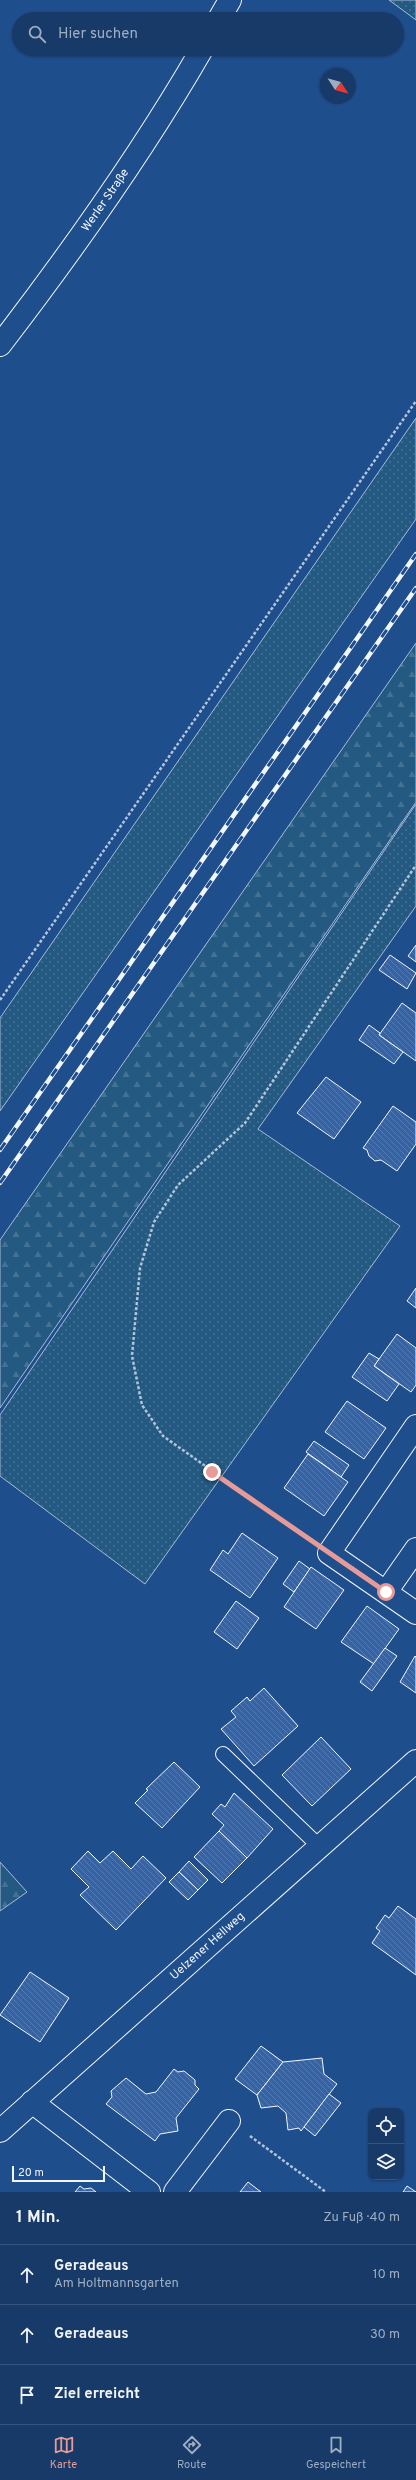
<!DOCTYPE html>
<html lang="de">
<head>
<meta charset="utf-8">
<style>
	body { margin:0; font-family:Overpass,sans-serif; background:#20416f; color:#f1f3f6 }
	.controls { position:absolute; right:12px; bottom:12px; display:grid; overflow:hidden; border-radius:8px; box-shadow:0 1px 3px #0004 }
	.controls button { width:36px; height:36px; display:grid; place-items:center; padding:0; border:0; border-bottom:1px solid #36547d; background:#173a69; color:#f1f3f6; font:20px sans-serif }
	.compass { position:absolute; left:320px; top:68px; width:36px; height:36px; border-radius:50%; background:#173a69; box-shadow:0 1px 3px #0004; rotate:126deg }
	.scale { position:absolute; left:12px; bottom:10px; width:93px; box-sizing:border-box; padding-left:4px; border:2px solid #f2f6ff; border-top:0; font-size:11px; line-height:14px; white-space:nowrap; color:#f2f6ff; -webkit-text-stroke:3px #1f4e8c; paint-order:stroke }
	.stop { position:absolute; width:12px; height:12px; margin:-9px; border:3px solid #e69b98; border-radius:50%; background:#fff }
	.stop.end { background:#e69b98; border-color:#fff; box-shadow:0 1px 4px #0008 }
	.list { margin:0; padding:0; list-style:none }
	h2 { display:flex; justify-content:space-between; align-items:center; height:52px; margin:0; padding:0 16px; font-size:17px }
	h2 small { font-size:13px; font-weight:400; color:#9eadc0 }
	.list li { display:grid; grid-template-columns:26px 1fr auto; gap:12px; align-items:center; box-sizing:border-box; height:60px; padding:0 16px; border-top:1px solid #36547d }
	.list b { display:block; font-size:15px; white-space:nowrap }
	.list p { margin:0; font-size:13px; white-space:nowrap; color:#9eadc0 }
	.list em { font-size:13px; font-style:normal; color:#9eadc0 }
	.icon { flex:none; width:22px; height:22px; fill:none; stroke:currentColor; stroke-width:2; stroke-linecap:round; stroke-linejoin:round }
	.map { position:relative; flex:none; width:416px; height:2192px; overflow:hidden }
	.search { position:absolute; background:#173a69; box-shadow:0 1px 3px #0004; left:12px; right:12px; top:12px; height:44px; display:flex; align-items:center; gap:10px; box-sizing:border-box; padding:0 14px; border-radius:22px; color:#9eadc0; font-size:15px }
	.sheet { height:232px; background:#173a69 }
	nav { display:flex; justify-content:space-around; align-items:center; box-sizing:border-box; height:56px; border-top:1px solid #36547d; background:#173a69; font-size:11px; color:#9eadc0 }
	nav a { display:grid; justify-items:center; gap:2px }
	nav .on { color:#e69b98 }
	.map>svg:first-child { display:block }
	.grass { fill:url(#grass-dots); stroke:#a8bbd7 }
	.forest { fill:url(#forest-firs); stroke:#a8bbd7 }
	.building { fill:url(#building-back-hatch); stroke:#f2f6ff }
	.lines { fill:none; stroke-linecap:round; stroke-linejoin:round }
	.lane-casing { stroke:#f2f6ff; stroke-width:16 }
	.street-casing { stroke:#f2f6ff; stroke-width:24 }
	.primary-casing { stroke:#f2f6ff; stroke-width:24 }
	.path { stroke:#b3c4dc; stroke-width:2.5; stroke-dasharray:3 2; stroke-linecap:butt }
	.lane { stroke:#1f4e8c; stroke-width:14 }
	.street { stroke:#1f4e8c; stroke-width:22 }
	.primary { stroke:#1f4e8c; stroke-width:22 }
	.rail-casing { stroke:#f2f6ff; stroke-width:4.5 }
	.rail { stroke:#1f4e8c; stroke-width:3; stroke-dasharray:9; stroke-linecap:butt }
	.route { stroke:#e69b98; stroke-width:5 }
	.labels { text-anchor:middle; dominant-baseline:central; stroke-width:3; stroke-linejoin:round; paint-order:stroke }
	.street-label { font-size:12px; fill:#f2f6ff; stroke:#1f4e8c }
</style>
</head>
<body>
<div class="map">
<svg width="416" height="2192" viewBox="0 0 416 2192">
	<defs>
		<pattern id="grass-dots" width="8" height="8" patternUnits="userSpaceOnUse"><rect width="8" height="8" fill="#245a82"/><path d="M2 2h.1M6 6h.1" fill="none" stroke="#447295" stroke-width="1.8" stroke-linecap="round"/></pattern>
		<pattern id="forest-firs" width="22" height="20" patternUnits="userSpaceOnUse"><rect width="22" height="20" fill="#245a82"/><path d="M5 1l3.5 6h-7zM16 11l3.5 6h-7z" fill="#447295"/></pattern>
		<pattern id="building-back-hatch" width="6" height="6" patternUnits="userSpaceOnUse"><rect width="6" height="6" fill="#3563a3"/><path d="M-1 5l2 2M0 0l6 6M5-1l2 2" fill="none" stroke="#537ab1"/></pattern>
	</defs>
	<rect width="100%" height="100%" fill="#1f4e8c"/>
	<!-- grass -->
	<g class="grass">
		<polygon points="389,0 416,0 416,20"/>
		<polygon points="416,418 416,519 0,1111 0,1018"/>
		<polygon points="416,804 416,906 258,1129 400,1226 145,1584 0,1476 0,1415"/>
	</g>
	<!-- forest -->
	<g class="forest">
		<polygon points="416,643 416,802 0,1408 0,1240"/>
		<polygon points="0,1862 27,1892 0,1911"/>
	</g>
	<!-- building -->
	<g class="building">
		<polygon points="416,945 416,962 408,956"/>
		<polygon points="390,955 416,973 407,989 379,970"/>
		<polygon points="402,1003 416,1013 416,1061 379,1035"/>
		<polygon points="369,1025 380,1033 379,1035 403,1052 394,1064 359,1040"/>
		<polygon points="326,1077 361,1102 334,1139 297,1113"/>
		<polygon points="393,1106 416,1122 416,1144 397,1171 381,1160 375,1161 369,1156 367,1150 363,1148"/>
		<polygon points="416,1288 416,1308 407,1301"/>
		<polygon points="397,1334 416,1348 416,1385 411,1392 374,1366"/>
		<polygon points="369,1353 379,1359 374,1366 399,1384 387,1401 352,1377"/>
		<polygon points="347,1401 386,1428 364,1459 325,1432"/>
		<polygon points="314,1441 349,1465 341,1477 306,1452"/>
		<polygon points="308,1454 348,1482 324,1516 284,1488"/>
		<polygon points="242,1533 278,1558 250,1598 210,1570 223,1550 228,1554"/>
		<polygon points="299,1561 310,1569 294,1592 283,1584"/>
		<polygon points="311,1567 344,1590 316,1629 284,1607"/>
		<polygon points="236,1601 259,1618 237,1649 214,1632"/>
		<polygon points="367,1606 399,1629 374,1664 341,1642"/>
		<polygon points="385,1648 397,1656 372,1691 360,1682"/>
		<polygon points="415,1656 416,1657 416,1693 400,1682"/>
		<polygon points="264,1688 298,1726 254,1766 221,1729 236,1717 231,1711 247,1697 250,1701"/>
		<polygon points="321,1737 351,1769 312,1806 282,1775"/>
		<polygon points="174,1762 200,1787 162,1828 135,1803 148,1790 146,1789"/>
		<polygon points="234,1793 273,1829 247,1858 219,1831 224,1825 212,1814 221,1804 225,1807"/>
		<polygon points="219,1831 247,1858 222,1883 194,1857"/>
		<polygon points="88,1851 100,1863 113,1851 131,1869 143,1856 166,1878 116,1930 80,1895 89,1887 71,1869"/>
		<polygon points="189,1861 208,1880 198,1890 179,1872"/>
		<polygon points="179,1872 198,1890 188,1900 169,1882"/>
		<polygon points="398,1906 416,1919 416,1975 372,1943 380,1931 376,1928 385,1915 389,1918"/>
		<polygon points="30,1972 69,1998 40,2042 0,2015"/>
		<polygon points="261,2046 283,2062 257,2095 235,2079"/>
		<polygon points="322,2058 324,2074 337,2084 301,2131 299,2128 288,2130 286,2113 278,2106 261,2108 257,2095 283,2062"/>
		<polygon points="174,2069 178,2072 184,2071 195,2080 195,2085 199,2089 176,2118 178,2131 160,2134 155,2141 106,2104 112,2097 111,2091 126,2078 146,2094 156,2092"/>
		<polygon points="329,2094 341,2103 315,2136 304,2127"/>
		<polygon points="248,2182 261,2192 240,2192"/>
		<polygon points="80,2186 84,2189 91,2188 96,2192 75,2192"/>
		<polygon points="407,2186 416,2192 403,2192"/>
	</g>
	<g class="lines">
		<!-- lane casing -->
		<g class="lane-casing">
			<polyline id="lane" points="223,1754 320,1847"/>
		</g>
		<!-- street casing -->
		<g class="street-casing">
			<g id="street">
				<polyline points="416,1426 329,1553 416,1613"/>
				<polyline points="386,1592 416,1549"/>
				<polyline points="32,2102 149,2192"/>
				<path id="s1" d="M 0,2131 L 416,1761"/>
				<polyline points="175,2192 229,2121"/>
			</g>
		</g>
		<!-- primary casing -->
		<g class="primary-casing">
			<g id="primary">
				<polyline points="219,19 230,0"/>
				<path id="s2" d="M 0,345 C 73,250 142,153 202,49"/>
			</g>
		</g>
		<!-- path -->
		<g class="path">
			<polyline points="0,1000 416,401"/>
			<polyline points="307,1538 163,1436 142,1405 132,1356 140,1268 154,1222 178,1185 245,1123 416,865"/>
			<polyline points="250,2136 326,2192"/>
		</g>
		<!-- lane -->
		<use href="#lane" class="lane"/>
		<!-- street -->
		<use href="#street" class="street"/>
		<!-- primary -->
		<use href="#primary" class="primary"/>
		<!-- rail casing -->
		<g class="rail-casing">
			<g id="rail">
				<polyline points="0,1150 416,554"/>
				<polyline points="0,1183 416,588"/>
			</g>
		</g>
		<!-- rail -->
		<use href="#rail" class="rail"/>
	</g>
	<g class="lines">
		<!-- route -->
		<polyline class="route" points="212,1472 386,1592"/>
	</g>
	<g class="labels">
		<!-- street labels -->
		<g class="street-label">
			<text stroke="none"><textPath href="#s2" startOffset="179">Werler Straße</textPath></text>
			<text stroke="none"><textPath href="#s1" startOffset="278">Uelzener Hellweg</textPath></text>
		</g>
	</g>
</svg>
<div class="controls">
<button><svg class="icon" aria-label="locate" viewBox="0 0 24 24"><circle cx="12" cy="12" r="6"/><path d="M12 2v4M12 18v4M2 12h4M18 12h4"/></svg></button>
<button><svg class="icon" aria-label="layers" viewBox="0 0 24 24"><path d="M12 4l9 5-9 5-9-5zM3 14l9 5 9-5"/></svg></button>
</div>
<svg class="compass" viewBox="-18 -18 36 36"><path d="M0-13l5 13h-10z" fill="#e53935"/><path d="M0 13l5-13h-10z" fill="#9eadc0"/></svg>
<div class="scale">20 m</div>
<div class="stop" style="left:386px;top:1592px"></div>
<div class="stop end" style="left:212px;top:1472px"></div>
<div class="search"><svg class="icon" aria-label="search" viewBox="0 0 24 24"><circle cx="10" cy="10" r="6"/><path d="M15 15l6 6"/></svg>Hier suchen</div>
</div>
<section class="sheet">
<h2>1 Min.<small>Zu Fuß · 40 m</small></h2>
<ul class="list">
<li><svg class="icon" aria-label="ahead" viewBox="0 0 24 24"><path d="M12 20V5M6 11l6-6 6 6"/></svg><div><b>Geradeaus</b><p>Am Holtmannsgarten</p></div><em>10 m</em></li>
<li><svg class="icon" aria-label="ahead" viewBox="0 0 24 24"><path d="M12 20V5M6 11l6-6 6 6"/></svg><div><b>Geradeaus</b></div><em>30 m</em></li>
<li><svg class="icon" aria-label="arrive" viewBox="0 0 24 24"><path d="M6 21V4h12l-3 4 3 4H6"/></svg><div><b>Ziel erreicht</b></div></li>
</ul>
</section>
<nav>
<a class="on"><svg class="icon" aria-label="map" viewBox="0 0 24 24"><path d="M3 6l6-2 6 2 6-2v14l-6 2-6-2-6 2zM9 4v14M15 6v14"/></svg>Karte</a>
<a><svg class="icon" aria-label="directions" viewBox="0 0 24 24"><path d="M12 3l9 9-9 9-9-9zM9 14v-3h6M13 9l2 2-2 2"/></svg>Route</a>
<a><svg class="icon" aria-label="saved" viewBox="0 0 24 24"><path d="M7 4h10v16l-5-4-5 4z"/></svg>Gespeichert</a>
</nav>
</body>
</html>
